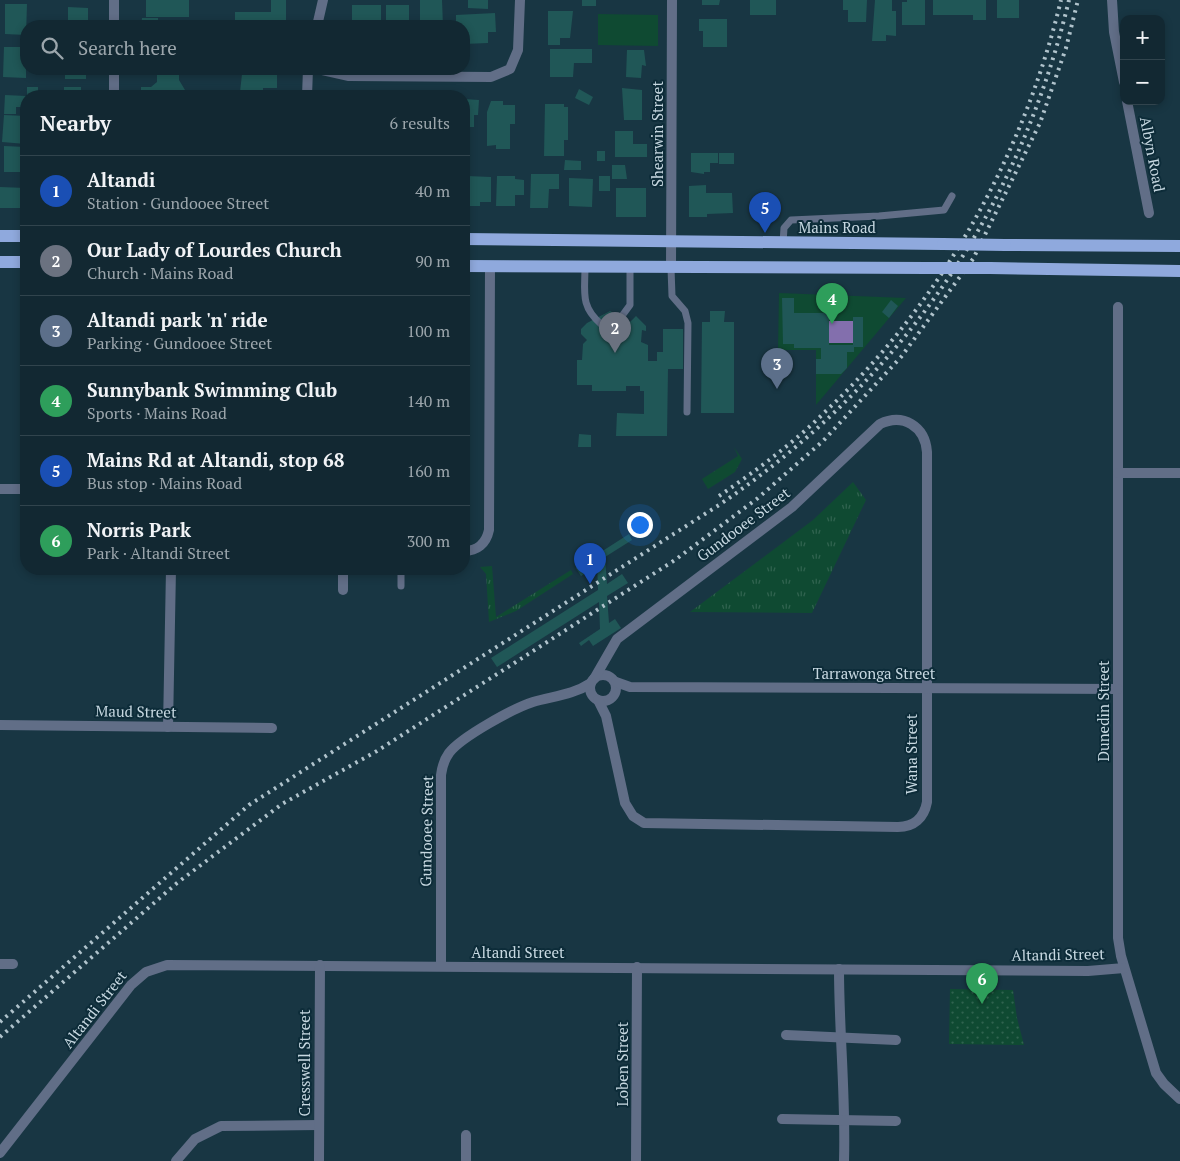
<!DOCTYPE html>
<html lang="en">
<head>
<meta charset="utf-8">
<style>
	body { margin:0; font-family:"PT Serif",serif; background:#1b303a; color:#f1f3f6 }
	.controls { position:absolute; right:15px; top:15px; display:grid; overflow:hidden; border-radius:10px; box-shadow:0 2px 8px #0003 }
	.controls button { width:45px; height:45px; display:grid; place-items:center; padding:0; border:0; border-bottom:1px solid #31444d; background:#122832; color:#f1f3f6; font:25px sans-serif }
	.you { position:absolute; left:639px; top:524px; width:18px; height:18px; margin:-12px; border:4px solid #fff; border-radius:50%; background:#1a73e8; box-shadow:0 0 0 8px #1a73e833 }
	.badge { display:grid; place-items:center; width:32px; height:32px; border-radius:50%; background:#fb9e50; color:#fff; font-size:16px; font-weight:700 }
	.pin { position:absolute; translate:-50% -41px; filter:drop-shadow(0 1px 2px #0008) }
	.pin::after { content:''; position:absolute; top:26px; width:18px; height:15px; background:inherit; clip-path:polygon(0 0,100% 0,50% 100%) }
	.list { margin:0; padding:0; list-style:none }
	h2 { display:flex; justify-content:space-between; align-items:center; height:65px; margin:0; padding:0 20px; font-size:21px }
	h2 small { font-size:16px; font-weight:400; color:#9ca6ac }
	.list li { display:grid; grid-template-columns:32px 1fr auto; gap:15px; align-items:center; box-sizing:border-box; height:70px; padding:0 20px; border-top:1px solid #31444d }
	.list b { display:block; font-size:19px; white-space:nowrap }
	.list p { margin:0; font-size:16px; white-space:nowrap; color:#9ca6ac }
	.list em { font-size:16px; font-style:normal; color:#9ca6ac }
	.icon { flex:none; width:28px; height:28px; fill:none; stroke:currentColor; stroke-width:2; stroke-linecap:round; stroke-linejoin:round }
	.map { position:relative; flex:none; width:1180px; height:1161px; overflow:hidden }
	.search { position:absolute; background:#122832; box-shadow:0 2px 8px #0003; left:20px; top:20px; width:450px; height:55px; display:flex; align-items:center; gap:12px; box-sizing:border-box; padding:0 18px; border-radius:20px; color:#9ca6ac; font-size:19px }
	.panel { position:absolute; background:#122832; box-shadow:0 2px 8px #0003; left:20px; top:90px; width:450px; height:485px; border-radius:20px }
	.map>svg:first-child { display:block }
	.grass { fill:url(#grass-tufts) }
	.park { fill:url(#park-dots) }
	.pitch { fill:#0f4a32 }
	.water { fill:#836fad }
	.building { fill:#205757 }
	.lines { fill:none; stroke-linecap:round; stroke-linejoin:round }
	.service { stroke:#616e87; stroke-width:7 }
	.minor { stroke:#616e87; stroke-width:10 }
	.primary { stroke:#8fa9dd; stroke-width:12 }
	.rail { stroke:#b0c3cc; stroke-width:4; stroke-dasharray:2.5 5; stroke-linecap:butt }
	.primary-bridge { stroke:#8fa9dd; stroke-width:12 }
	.labels { text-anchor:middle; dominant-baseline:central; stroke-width:4; stroke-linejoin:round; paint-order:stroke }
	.street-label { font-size:15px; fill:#c7d8e1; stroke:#0d2c39 }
</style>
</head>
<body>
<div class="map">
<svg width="1180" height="1161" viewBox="0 0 1180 1161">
	<defs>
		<pattern id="grass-tufts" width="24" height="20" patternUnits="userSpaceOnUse" patternTransform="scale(1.25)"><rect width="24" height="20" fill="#0f4a32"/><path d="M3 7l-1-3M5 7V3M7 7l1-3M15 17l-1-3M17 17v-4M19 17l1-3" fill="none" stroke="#30634f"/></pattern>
		<pattern id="park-dots" width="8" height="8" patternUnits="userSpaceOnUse" patternTransform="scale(1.25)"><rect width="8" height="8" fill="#0f4a32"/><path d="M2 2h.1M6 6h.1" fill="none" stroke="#30634f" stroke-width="1.8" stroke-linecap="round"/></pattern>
	</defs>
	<rect width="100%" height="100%" fill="#183643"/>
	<!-- grass -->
	<g class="grass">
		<polygon points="734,447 742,459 735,472 708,489 702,479 738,456"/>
		<polygon points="853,482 866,500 812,613 690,612 813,520"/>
		<polygon points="492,566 496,617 571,570 573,574 516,611 489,622 486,574 480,567"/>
	</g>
	<!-- park -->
	<polygon class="park" points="950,989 1013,990 1017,1018 1024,1045 949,1044"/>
	<!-- pitch -->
	<g class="pitch">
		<polygon points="598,14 658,15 658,46 598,45"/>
		<polygon points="779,293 906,298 816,405 816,350 778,350"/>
	</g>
	<!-- water -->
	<rect class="water" x="804" y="321" width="49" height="22"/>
	<!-- building -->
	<g class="building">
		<rect x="146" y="0" width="43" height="17"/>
		<polygon points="271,0 286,0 286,26 235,26 235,12 271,12"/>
		<polygon points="420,0 442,0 443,26 420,26"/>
		<polygon points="468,0 488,0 488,9 468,8"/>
		<rect x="582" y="0" width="14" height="6"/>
		<polygon points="702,0 720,0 719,5 702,5"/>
		<rect x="750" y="0" width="26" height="15"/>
		<polygon points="843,0 867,0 866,22 848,22 848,10 843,10"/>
		<polygon points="875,0 892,0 892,11 896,11 896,36 886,35 886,41 872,41"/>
		<polygon points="907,0 925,0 925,25 902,25 902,2 907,2"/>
		<polygon points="933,0 986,0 986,20 973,20 973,15 933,15"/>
		<rect x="997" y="0" width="22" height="18"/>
		<polygon points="5,4 27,4 26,35 5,34"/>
		<rect x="352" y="5" width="29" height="21"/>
		<rect x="386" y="5" width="23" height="21"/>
		<polygon points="68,7 88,8 88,26 68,26"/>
		<polygon points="548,11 573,11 570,38 560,38 560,45 548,45"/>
		<polygon points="495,13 496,32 488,32 488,43 464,44 464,26 456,26 456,15"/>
		<polygon points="142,18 158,18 158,26 141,26"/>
		<polygon points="699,19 727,19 727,47 703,47 703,31 699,31"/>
		<polygon points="4,47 26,47 26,78 3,77"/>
		<polygon points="550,49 592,49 592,63 574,63 573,77 550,77"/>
		<polygon points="627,50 644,50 646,66 642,65 641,78 626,77"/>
		<rect x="65" y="69" width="21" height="10"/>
		<polygon points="157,71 179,72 179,80 185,90 191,91 191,96 141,96 141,87 151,87 157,82"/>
		<polygon points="242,74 277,74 277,88 263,88 263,91 277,91 277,96 235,96 235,92 240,92"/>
		<rect x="27" y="87" width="11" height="9"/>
		<rect x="64" y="87" width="17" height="9"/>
		<polygon points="622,88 642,90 642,120 624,120"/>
		<polygon points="579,89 593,97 589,105 575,98"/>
		<polygon points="5,95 26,96 26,107 16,107 16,114 4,114"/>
		<polygon points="464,99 479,100 478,115 474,115 474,127 464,127"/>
		<polygon points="491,101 503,101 503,105 515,105 515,124 510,124 510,149 496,149 496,145 487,146 487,112"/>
		<polygon points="545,104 564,104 564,107 568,107 568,140 564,140 564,156 544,156"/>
		<polygon points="4,115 26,116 26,144 2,142"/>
		<polygon points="615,131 633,131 633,144 647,144 647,157 615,157"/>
		<polygon points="4,146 26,147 26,172 4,172"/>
		<rect x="597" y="151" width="8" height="10"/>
		<polygon points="691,153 718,153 718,163 710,163 710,172 704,172 704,174 691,172"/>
		<rect x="719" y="153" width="15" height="11"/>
		<polygon points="565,160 581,161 581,170 564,170"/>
		<polygon points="612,165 625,165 627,179 612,179"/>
		<polygon points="464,166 467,166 467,176 491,177 491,202 480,202 480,206 466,206 467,203 464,203"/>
		<polygon points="531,174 559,174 559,189 549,189 548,208 530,208"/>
		<polygon points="497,176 515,176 515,179 524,180 524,195 515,195 515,206 496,206"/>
		<rect x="599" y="176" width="11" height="15"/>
		<polygon points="569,178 593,179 592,207 569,206"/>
		<polygon points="706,185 706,193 732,193 733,213 707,214 707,217 689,217 689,186"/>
		<polygon points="0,187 26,188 26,208 0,208"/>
		<rect x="616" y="188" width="30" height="29"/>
		<polygon points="782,298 794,298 794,313 829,313 829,345 853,345 853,317 863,317 863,347 854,347 854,352 847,352 847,368 841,374 816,374 816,359 821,359 821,348 794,348 794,344 783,344"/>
		<polygon points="891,300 898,306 889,318 882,312"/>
		<polygon points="610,311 630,322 636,316 646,326 646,331 642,330 641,342 648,345 648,361 657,361 657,352 663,352 663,329 683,329 683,369 668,369 667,436 616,436 617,413 644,414 644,391 640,391 640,386 626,386 626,391 592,391 592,385 577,385 577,360 582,360 583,344 587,340 581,334 581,329 587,323"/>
		<polygon points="710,311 725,311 724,322 734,322 734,413 701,413 702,322 710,322"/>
		<polygon points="579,434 591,435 591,447 578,447"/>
		<polygon points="629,534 632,540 605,557 607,584 622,574 628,583 607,596 609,623 615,619 621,628 593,646 589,640 581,646 579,643 600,629 599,602 497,667 491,658 598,590 597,561 591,565 593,569 581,576 576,568"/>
	</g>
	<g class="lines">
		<!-- service -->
		<g class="service">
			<polyline points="783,243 784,228 791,220 879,216 944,210 952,196"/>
			<path d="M 585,267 C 585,292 580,306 601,324 L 616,324 L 630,305 L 630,267"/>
			<polyline points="671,268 672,296 685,311 688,323 687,412"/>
			<polyline points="401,569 401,586"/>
		</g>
		<!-- minor -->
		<g class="minor">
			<polyline points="1112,0 1114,32 1124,82"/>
			<polyline points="114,26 114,0"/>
			<polyline points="317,26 323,0"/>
			<polyline points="318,69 349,76 491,77 510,69 518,50 520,0"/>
			<polyline points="114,96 114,69"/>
			<polyline points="307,96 308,69"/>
			<polyline points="1127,101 1149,213"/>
			<polyline points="671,268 672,0"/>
			<polyline points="1118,307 1118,938 1121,956 1156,1073 1164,1084 1180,1099"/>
			<polyline points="1118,473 1180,473"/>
			<polyline points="0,489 26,489"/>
			<path d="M 464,551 C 477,551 486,544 489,530 L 490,266"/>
			<polyline points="343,569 343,590"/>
			<circle cx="603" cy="688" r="13"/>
			<path d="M 594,679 L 617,639 L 792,507 L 880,424 C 903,413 925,426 927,452 L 927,802 C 924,818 914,827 898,827 L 644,823 L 633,816 L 625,803 L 606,716 L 598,700"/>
			<polyline points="616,682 630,687 1118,689"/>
			<polyline points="0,725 272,728"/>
			<polyline points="168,727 171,569"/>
			<polyline points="0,964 13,964"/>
			<path d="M 441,966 L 441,775 C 442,767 444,760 449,753 C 461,737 514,708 533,702 C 554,696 573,695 591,683"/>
			<path d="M 839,969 C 839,1033 846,1097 844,1161"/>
			<polyline points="786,1035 896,1040"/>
			<polyline points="782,1119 896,1121"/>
			<polyline points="0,1153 131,985 146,972 167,965 1088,971 1124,968"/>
			<polyline points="176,1161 195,1139 221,1126 319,1125"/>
			<polyline points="319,1161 320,965"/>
			<polyline points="466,1161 466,1135"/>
			<polyline points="636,1161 637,967"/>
		</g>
		<!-- primary -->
		<g class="primary">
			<polyline points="0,236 26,236"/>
			<polyline points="464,239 943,244"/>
			<polyline points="1005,245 1180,246"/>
			<polyline points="0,262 26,262"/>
			<polyline points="464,266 927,268"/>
			<polyline points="990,268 1180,271"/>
		</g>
		<!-- rail -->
		<g class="rail">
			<path d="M 719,496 C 757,470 795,442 828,409 C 943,300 1024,154 1061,0"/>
			<path d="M 0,1022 L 249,805 L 719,505 C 900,382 1018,213 1069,0"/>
			<polyline points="0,1037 177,883 282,804 377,751 675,560 758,498 823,441 901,357 973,259 1040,123 1066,48 1078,0"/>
		</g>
		<!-- primary-bridge -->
		<g class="primary-bridge">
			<polyline points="943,244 1005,245"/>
			<polyline points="927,268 990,268"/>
		</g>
	</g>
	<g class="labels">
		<!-- street labels -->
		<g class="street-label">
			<text transform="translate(657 134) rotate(-90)">Shearwin Street</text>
			<text transform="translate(1153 154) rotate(79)">Albyn Road</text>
			<text x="837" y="227">Mains Road</text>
			<text transform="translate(743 524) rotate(-37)">Gundooee Street</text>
			<text x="874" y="673">Tarrawonga Street</text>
			<text transform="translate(136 711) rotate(1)">Maud Street</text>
			<text transform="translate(1103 711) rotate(-90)">Dunedin Street</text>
			<text transform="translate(911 754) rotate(-90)">Wana Street</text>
			<text transform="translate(426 831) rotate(-89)">Gundooee Street</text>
			<text x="518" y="952">Altandi Street</text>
			<text transform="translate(1058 954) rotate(-1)">Altandi Street</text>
			<text transform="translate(94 1009) rotate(-52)">Altandi Street</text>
			<text transform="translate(304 1063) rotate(-90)">Cresswell Street</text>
			<text transform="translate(622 1064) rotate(-90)">Loben Street</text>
		</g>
	</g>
</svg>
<div class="controls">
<button>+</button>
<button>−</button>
</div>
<div class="you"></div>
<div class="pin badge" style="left:590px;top:584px;background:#1a4fb4">1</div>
<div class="pin badge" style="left:615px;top:353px;background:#6b7280">2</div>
<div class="pin badge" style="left:777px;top:389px;background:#5c6f8a">3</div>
<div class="pin badge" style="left:832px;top:324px;background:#2e9e5b">4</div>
<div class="pin badge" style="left:765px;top:233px;background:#1a4fb4">5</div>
<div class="pin badge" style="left:982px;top:1004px;background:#2e9e5b">6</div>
<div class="search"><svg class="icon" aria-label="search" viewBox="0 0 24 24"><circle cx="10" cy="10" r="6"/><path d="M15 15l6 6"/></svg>Search here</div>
<section class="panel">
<h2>Nearby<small>6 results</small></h2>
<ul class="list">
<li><span class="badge" style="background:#1a4fb4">1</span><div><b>Altandi</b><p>Station · Gundooee Street</p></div><em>40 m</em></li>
<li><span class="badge" style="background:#6b7280">2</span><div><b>Our Lady of Lourdes Church</b><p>Church · Mains Road</p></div><em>90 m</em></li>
<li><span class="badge" style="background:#5c6f8a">3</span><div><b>Altandi park 'n' ride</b><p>Parking · Gundooee Street</p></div><em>100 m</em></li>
<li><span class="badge" style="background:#2e9e5b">4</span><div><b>Sunnybank Swimming Club</b><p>Sports · Mains Road</p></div><em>140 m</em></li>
<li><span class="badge" style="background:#1a4fb4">5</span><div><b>Mains Rd at Altandi, stop 68</b><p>Bus stop · Mains Road</p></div><em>160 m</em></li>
<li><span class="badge" style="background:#2e9e5b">6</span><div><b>Norris Park</b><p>Park · Altandi Street</p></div><em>300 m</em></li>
</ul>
</section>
</div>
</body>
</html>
